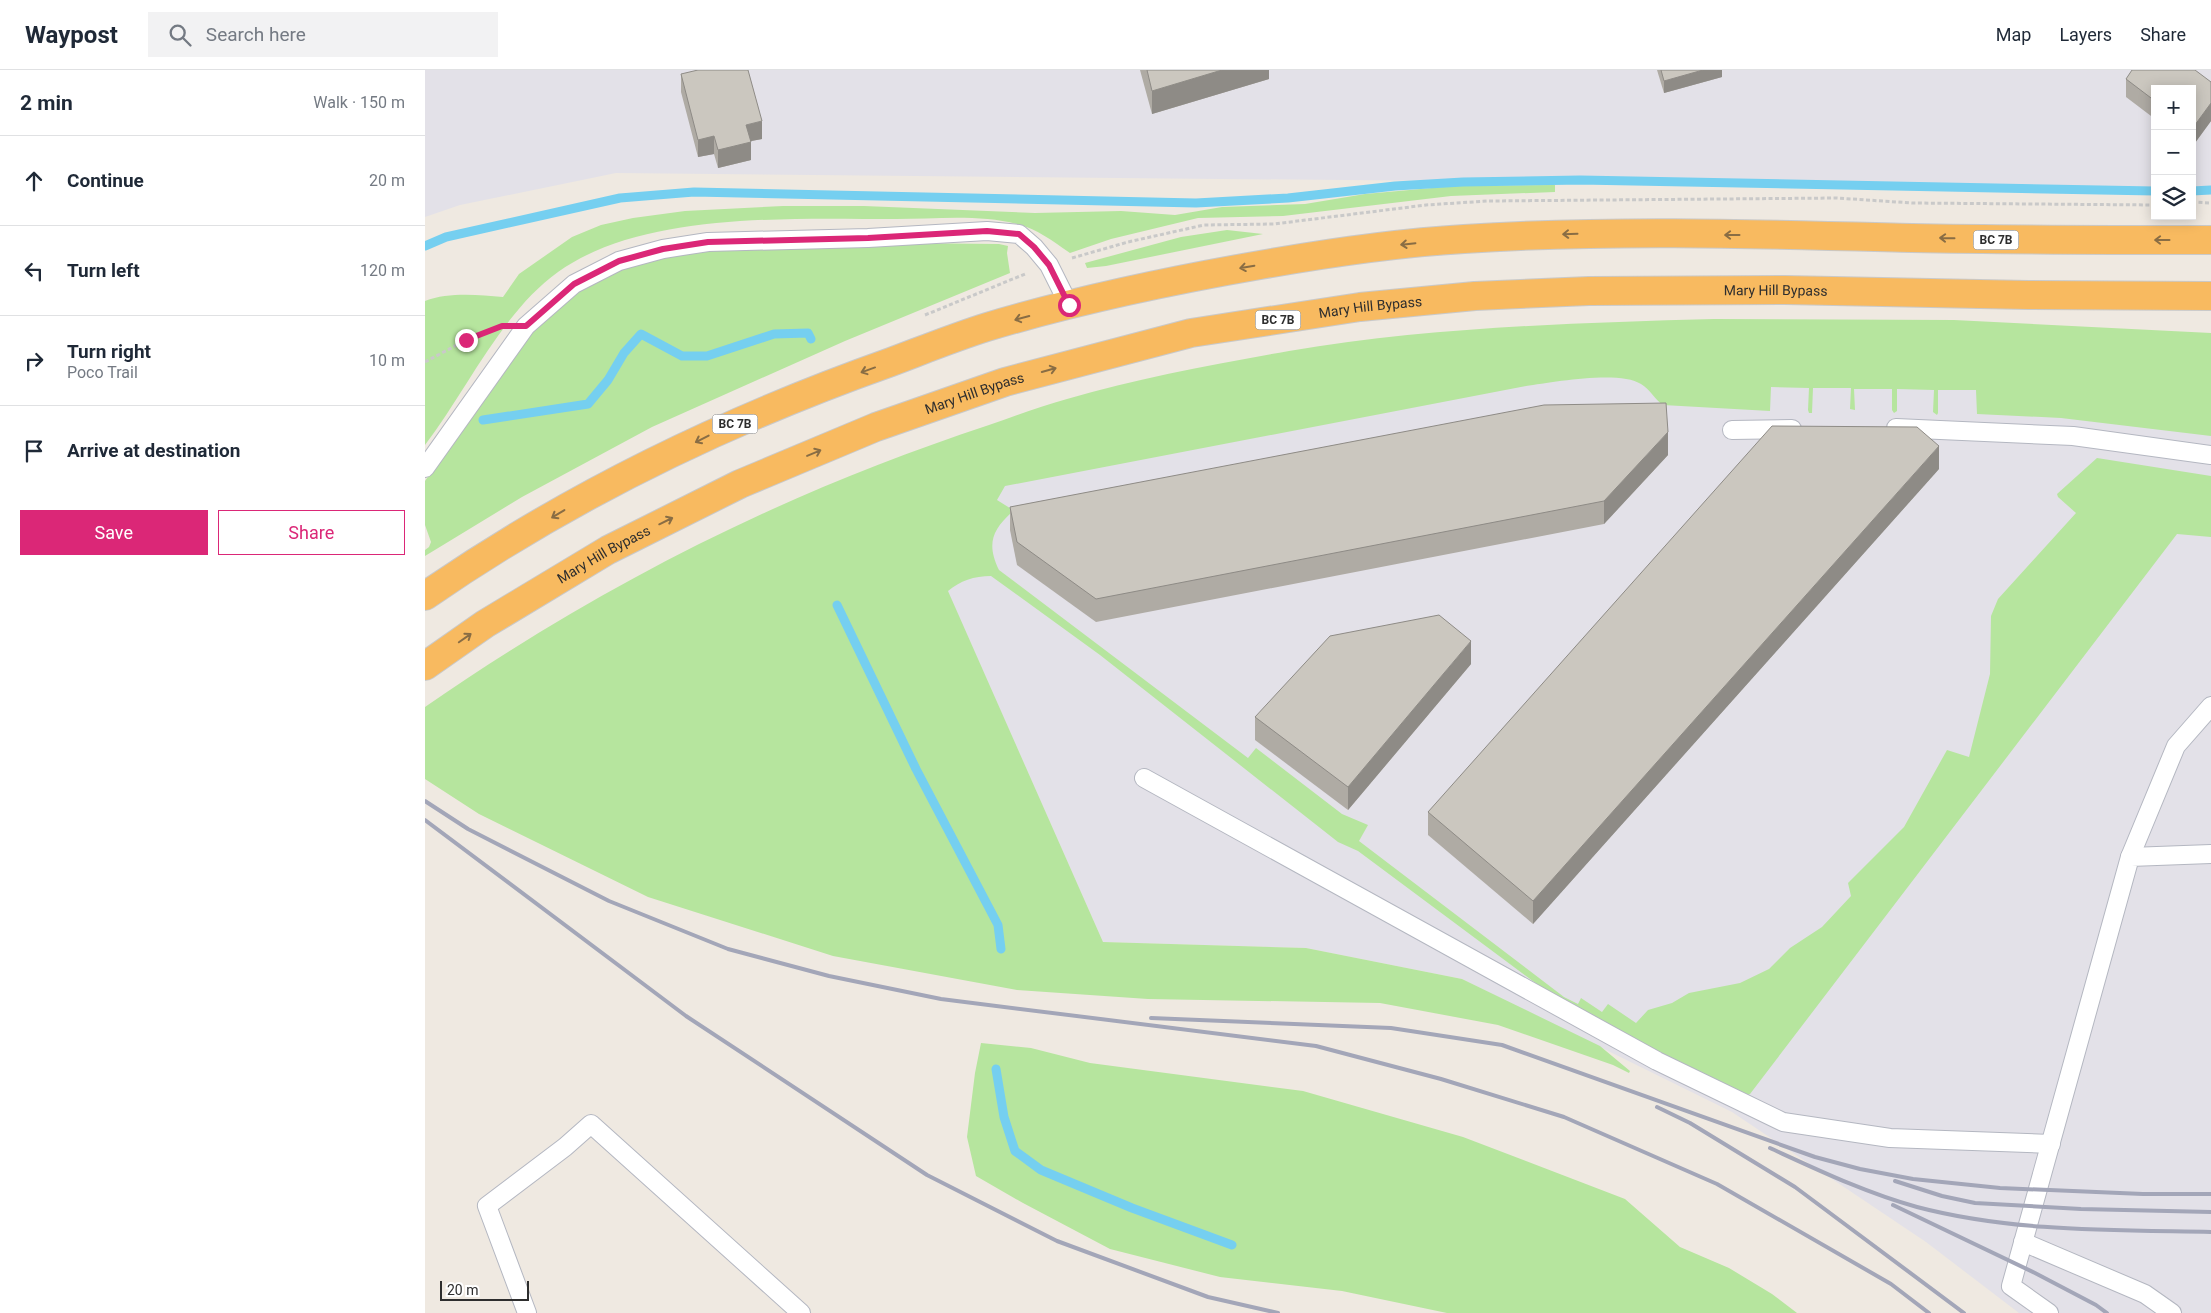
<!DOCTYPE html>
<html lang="en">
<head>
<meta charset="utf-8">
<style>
	body { margin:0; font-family:Roboto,sans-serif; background:#f2f2f3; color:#1f2937 }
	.controls { position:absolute; right:15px; top:15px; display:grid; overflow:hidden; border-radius:0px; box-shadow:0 2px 12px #0003 }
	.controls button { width:45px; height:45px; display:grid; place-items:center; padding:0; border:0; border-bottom:1px solid #e0e1e3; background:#fff; color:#1f2937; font:25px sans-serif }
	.scale { position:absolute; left:15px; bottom:12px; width:89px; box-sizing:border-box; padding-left:5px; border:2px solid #2e2e2e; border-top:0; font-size:14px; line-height:18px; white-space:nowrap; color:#2e2e2e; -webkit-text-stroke:4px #fff; paint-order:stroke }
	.stop { position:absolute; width:15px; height:15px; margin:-11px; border:4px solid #db2777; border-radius:50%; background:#fff }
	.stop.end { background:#db2777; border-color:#fff; box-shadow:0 1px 5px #0008 }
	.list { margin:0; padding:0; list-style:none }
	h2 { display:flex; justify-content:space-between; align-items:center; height:65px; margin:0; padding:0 20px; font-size:21px }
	h2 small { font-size:16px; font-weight:400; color:#747a83 }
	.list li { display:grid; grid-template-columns:32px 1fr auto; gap:15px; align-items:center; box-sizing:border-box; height:90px; padding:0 20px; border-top:1px solid #e0e1e3 }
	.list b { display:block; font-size:19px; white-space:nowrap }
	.list p { margin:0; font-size:16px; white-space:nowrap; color:#747a83 }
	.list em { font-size:16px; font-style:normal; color:#747a83 }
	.actions { display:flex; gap:10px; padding:15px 20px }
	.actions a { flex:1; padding:11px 0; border:1px solid #db2777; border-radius:0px; text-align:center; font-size:18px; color:#db2777 }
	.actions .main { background:#db2777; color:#fff }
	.icon { flex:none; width:28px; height:28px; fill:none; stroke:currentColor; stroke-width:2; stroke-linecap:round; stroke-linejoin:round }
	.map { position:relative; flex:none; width:1786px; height:1243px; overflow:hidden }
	header { display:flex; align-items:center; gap:30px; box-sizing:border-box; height:70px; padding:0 25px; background:#fff; border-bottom:1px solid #e0e1e3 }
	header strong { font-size:24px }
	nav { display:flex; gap:28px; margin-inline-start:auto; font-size:18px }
	.search { width:350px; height:45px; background:#f2f2f3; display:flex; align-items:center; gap:12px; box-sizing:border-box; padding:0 18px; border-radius:0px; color:#747a83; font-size:19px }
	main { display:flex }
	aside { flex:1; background:#fff }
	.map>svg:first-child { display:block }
	.industrial { fill:#e3e1e8 }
	.green { fill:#b6e59e }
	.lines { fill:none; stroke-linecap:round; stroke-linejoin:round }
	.stream { stroke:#75cff0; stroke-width:9 }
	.service-casing { stroke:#b4b7c1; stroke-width:20 }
	.trunk-casing { stroke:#c9c9c9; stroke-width:30 }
	.path { stroke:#c9c9c9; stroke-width:3; stroke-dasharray:4 2.5; stroke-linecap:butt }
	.service { stroke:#fff; stroke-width:18 }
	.trunk { stroke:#f8ba60; stroke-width:28 }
	.rail { stroke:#a3a6b8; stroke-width:4 }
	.wall { fill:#afaba4 }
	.shaded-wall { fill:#8e8b86 }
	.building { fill:#cbc7bf; stroke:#8e8b86 }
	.oneway { stroke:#896d44 }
	.route { stroke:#db2777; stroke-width:6 }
	.labels { text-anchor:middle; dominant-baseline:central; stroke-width:5; stroke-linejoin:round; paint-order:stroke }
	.shield { fill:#fff; stroke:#6d6d6d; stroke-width:1 }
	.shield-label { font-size:12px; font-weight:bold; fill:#2e2e2e }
	.street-label { font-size:14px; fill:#2e2e2e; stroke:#fff }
</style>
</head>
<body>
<header>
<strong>Waypost</strong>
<div class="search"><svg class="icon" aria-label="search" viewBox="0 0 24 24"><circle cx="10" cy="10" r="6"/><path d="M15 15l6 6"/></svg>Search here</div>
<nav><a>Map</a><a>Layers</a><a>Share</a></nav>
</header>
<main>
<aside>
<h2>2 min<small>Walk · 150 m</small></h2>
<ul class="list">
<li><svg class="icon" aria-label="ahead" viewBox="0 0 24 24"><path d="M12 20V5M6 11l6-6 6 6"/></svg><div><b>Continue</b></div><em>20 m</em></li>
<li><svg class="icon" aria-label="left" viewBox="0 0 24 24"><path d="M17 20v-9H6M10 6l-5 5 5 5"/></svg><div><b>Turn left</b></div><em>120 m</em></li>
<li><svg class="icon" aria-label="right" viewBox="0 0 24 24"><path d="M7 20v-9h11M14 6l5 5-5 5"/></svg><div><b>Turn right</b><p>Poco Trail</p></div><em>10 m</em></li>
<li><svg class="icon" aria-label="arrive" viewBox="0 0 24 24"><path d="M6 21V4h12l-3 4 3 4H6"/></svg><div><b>Arrive at destination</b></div></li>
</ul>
<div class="actions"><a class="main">Save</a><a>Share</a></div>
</aside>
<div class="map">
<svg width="1786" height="1243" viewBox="0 0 1786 1243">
	<rect width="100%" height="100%" fill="#efe9e1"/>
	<!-- industrial -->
	<g class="industrial">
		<polygon points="0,0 1786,0 1786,122 1767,122 1767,19 1730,19 1730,121 1320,114 191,103 35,135 0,147"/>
		<polygon points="1121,271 1786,274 1786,1243 1594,1243 1501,1172 1307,1042 1037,909 881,878 678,872 493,454 593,379"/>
	</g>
	<!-- green -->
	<g class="green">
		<path d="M 1130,115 L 1130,122 L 1026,126 L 858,146 L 773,148 L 686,169 L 645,183 C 627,171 613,159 592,154 C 554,144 510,149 471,149 C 371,149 218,141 133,202 C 77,242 42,320 0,375 L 0,231 C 24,222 53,225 78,227 L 94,204 L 147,167 L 176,155 L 208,148 L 260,141 L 358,136 L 439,136 L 610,143 L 696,141 L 750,145 L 797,137 L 880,134 L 940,124 L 1029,116 Z"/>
		<polygon points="802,160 838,164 681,196 662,198 660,193 756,167"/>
		<polygon points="372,172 574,174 583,176 582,183 585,203 420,271 227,357 97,427 0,486 0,480 4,477 6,472 0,455 0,411 116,246 146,218 233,185"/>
		<path d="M 1289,249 L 1529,250 L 1786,263 L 1786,366 L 1636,348 L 1552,344 L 1551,320 L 1513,320 L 1513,343 L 1512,345 L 1508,342 L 1509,320 L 1472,319 L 1472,341 L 1469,343 L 1467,340 L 1467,319 L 1429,319 L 1430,340 L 1425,339 L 1426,318 L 1388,318 L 1387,343 L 1384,343 L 1383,340 L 1384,318 L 1346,317 L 1345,341 L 1238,335 C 1230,330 1225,319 1216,314 C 1195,300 1127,312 1101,316 L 580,416 L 572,430 L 588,440 L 587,442 C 566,461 562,475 574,500 L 823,688 L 831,678 L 917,744 L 943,755 L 934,771 L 1139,927 L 1153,934 L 1156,928 L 1177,942 L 1183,934 L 1211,953 L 1223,940 L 1247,933 L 1264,923 L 1315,913 L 1344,899 L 1365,878 L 1397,857 L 1426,826 L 1423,813 L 1479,757 L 1522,680 L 1544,687 L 1565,604 L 1566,546 L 1573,529 L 1651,443 L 1633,427 L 1632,424 L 1672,388 L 1786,406 L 1786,467 L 1752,464 L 1325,1024 L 1320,1026 L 1258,998 L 1124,923 L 933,781 L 913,772 L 675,585 L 566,506 C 549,506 535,511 523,521 L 678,872 L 881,878 L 1037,909 L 1175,976 L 1205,1001 L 1204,1003 L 1188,995 L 1073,955 L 955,933 L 723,929 L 592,920 L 408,886 L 223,827 L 54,744 L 0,709 L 0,637 C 178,514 358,423 564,355 C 590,346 616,336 642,329 C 714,308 790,294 864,281 C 1005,257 1147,253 1289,249 Z"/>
		<polygon points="556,973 606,978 665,993 878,1021 1038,1067 1200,1129 1255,1177 1304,1198 1347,1224 1372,1243 1022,1243 917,1221 795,1207 685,1179 598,1133 551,1106 542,1067 550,1003"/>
	</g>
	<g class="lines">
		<!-- stream -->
		<g class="stream">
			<polyline points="1767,121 1786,120"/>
			<polyline points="0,176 21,167 195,128 269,122 771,133 863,128 970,116 1038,112 1155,110 1730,121"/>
			<polyline points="58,350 163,334 183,310 199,283 216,264 257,286 282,286 349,264 383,263 386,269"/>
			<polyline points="412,535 491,699 573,855 576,879"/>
			<polyline points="571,999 579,1047 590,1081 616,1100 707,1138 807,1175"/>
		</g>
		<!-- service casing -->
		<g class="service-casing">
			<g id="service">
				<polyline points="1471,358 1648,366 1786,385"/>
				<polyline points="1307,360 1367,359"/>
				<polyline points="0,398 101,256 149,214 194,191 238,179 283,172 443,168 562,161 594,164 609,177 624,195 644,235"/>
				<polyline points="719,708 1232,991 1358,1052 1465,1068 1626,1074"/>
				<polyline points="1705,787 1751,676 1786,636"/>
				<polyline points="1598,1172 1720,1224 1747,1243"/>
				<polyline points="102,1243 62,1136 140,1077 166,1054 376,1243"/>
				<polyline points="1624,1243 1586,1216 1705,787 1786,784"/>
			</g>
		</g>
		<!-- trunk casing -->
		<g class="trunk-casing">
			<g id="trunk">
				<path d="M 0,526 C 143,427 302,350 466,292 C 498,280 530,267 562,257 C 652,230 743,211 835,195 C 903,183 971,173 1039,169 C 1188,159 1338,164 1487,168 C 1587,170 1686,170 1786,170"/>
				<path id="s1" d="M 0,596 L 60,554 L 183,480 L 315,414 L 451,357 L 580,312 L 766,263 L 935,237 L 1050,226 L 1164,221 L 1360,220 L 1603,225 L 1786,226"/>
			</g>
		</g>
		<!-- path -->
		<g class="path">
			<polyline points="1767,132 1786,133"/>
			<polyline points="647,188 703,172 779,155 849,154 1001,135 1063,131 1412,128 1487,133 1730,135"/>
			<polyline points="500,245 600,204"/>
			<polyline points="0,292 41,270 67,260"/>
		</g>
		<!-- service -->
		<use href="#service" class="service"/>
		<!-- trunk -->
		<use href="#trunk" class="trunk"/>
		<!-- rail -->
		<g class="rail">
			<polyline points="0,731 43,759 184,831 303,879 404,906 516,929 891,976 1016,1009 1139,1047 1292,1114 1466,1214 1504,1243"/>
			<polyline points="0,750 261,946 502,1105 632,1171 783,1227 853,1243"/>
			<polyline points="726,948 966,958 1077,975 1390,1087 1435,1099 1488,1109 1575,1118 1718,1124 1786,1124"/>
			<polyline points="1232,1037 1265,1053 1370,1117 1539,1243"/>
			<path d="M 1345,1078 C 1393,1100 1441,1123 1492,1137 C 1587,1162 1688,1160 1786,1162"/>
			<polyline points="1470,1111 1517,1126 1550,1133 1656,1139 1786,1142"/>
			<polyline points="1468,1135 1610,1203 1671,1235 1682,1243"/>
		</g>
	</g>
	<!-- wall -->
	<g class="wall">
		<polygon points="715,0 844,0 844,9 727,44"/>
		<polygon points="1232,0 1297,0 1297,7 1239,23"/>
		<polygon points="256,4 337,69 326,71 326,90 293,98 289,84 273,87 256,22"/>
		<polygon points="1701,9 1786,12 1786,51 1767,77 1767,19 1730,19 1730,49 1701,27"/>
		<polygon points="1243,385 1179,454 671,552 592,495 585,460 585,437"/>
		<polygon points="1514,399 1108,854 1003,765 1003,742"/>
		<polygon points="1046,594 923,740 830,670 830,647"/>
	</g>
	<!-- shaded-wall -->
	<g class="shaded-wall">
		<polygon points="797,0 844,0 844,9 727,44 727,21"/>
		<polygon points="1278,0 1297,0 1297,7 1239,23 1239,11"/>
		<polygon points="1786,33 1786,51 1767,77 1767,59"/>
		<polygon points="337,51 337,69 321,72 321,55"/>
		<polygon points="289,66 289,84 273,87 273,70"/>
		<polygon points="326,72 326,90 293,98 293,80"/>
		<polygon points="1243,362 1243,385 1179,454 1179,431"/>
		<polygon points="1514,376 1514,399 1108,854 1108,831"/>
		<polygon points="1046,571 1046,594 923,740 923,717"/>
	</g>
	<!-- building -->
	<g class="building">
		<polygon points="273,0 323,0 337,51 321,55 326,72 293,80 289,66 273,70 256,4"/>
		<polygon points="722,0 797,0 727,21"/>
		<polygon points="1236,0 1278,0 1239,11"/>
		<polygon points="1707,0 1770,0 1786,12 1786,33 1767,59 1767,19 1730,19 1730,31 1701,9"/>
		<polygon points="1241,333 1243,362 1179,431 671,529 592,472 585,437 1119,335"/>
		<polygon points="1347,356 1492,357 1514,376 1108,831 1003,742"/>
		<polygon points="1014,545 1046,571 923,717 830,647 905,566"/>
	</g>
	<!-- one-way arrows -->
	<defs><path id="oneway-shaft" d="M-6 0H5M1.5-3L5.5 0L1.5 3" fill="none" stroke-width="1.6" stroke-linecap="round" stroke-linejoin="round" transform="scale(1.25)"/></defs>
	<g class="oneway">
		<use href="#oneway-shaft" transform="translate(1145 164) rotate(178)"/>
		<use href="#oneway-shaft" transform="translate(1307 165) rotate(-180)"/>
		<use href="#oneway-shaft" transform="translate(1522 168) rotate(-179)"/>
		<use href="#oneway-shaft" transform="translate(1737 170) rotate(180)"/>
		<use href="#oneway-shaft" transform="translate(983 174) rotate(174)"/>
		<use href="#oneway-shaft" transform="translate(822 197) rotate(170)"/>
		<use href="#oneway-shaft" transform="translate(597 248) rotate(165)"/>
		<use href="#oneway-shaft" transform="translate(443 300) rotate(160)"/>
		<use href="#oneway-shaft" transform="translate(624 300) rotate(-16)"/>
		<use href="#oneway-shaft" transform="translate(277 369) rotate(153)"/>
		<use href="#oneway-shaft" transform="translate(389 383) rotate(-23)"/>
		<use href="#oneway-shaft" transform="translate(133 444) rotate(149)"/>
		<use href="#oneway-shaft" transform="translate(241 451) rotate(-26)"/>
		<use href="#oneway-shaft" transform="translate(40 568) rotate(-35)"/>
	</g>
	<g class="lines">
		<!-- route -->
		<polyline class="route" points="41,270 77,256 101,256 149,214 194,191 238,179 283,172 443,168 562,161 594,164 609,177 624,195 644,235"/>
	</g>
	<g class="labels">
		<!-- shield labels -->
		<g class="shield">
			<rect x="1548.5" y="160.5" width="45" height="19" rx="4"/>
			<rect x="830.5" y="240.5" width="45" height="19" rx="4"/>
			<rect x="287.5" y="344.5" width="45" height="19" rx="4"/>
		</g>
		<g class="shield-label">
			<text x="1571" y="170">BC 7B</text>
			<text x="853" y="250">BC 7B</text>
			<text x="310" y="354">BC 7B</text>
		</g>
		<!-- street labels -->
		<g class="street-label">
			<text stroke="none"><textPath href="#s1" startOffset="1428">Mary Hill Bypass</textPath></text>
			<text stroke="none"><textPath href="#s1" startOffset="1022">Mary Hill Bypass</textPath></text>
			<text stroke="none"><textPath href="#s1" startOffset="616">Mary Hill Bypass</textPath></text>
			<text stroke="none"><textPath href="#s1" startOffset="211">Mary Hill Bypass</textPath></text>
		</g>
	</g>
</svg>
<div class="controls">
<button>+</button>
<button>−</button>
<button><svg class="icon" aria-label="layers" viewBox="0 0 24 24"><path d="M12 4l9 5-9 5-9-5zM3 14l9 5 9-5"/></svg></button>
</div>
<div class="scale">20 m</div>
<div class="stop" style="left:644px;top:235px"></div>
<div class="stop end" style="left:41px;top:270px"></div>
</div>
</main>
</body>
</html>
